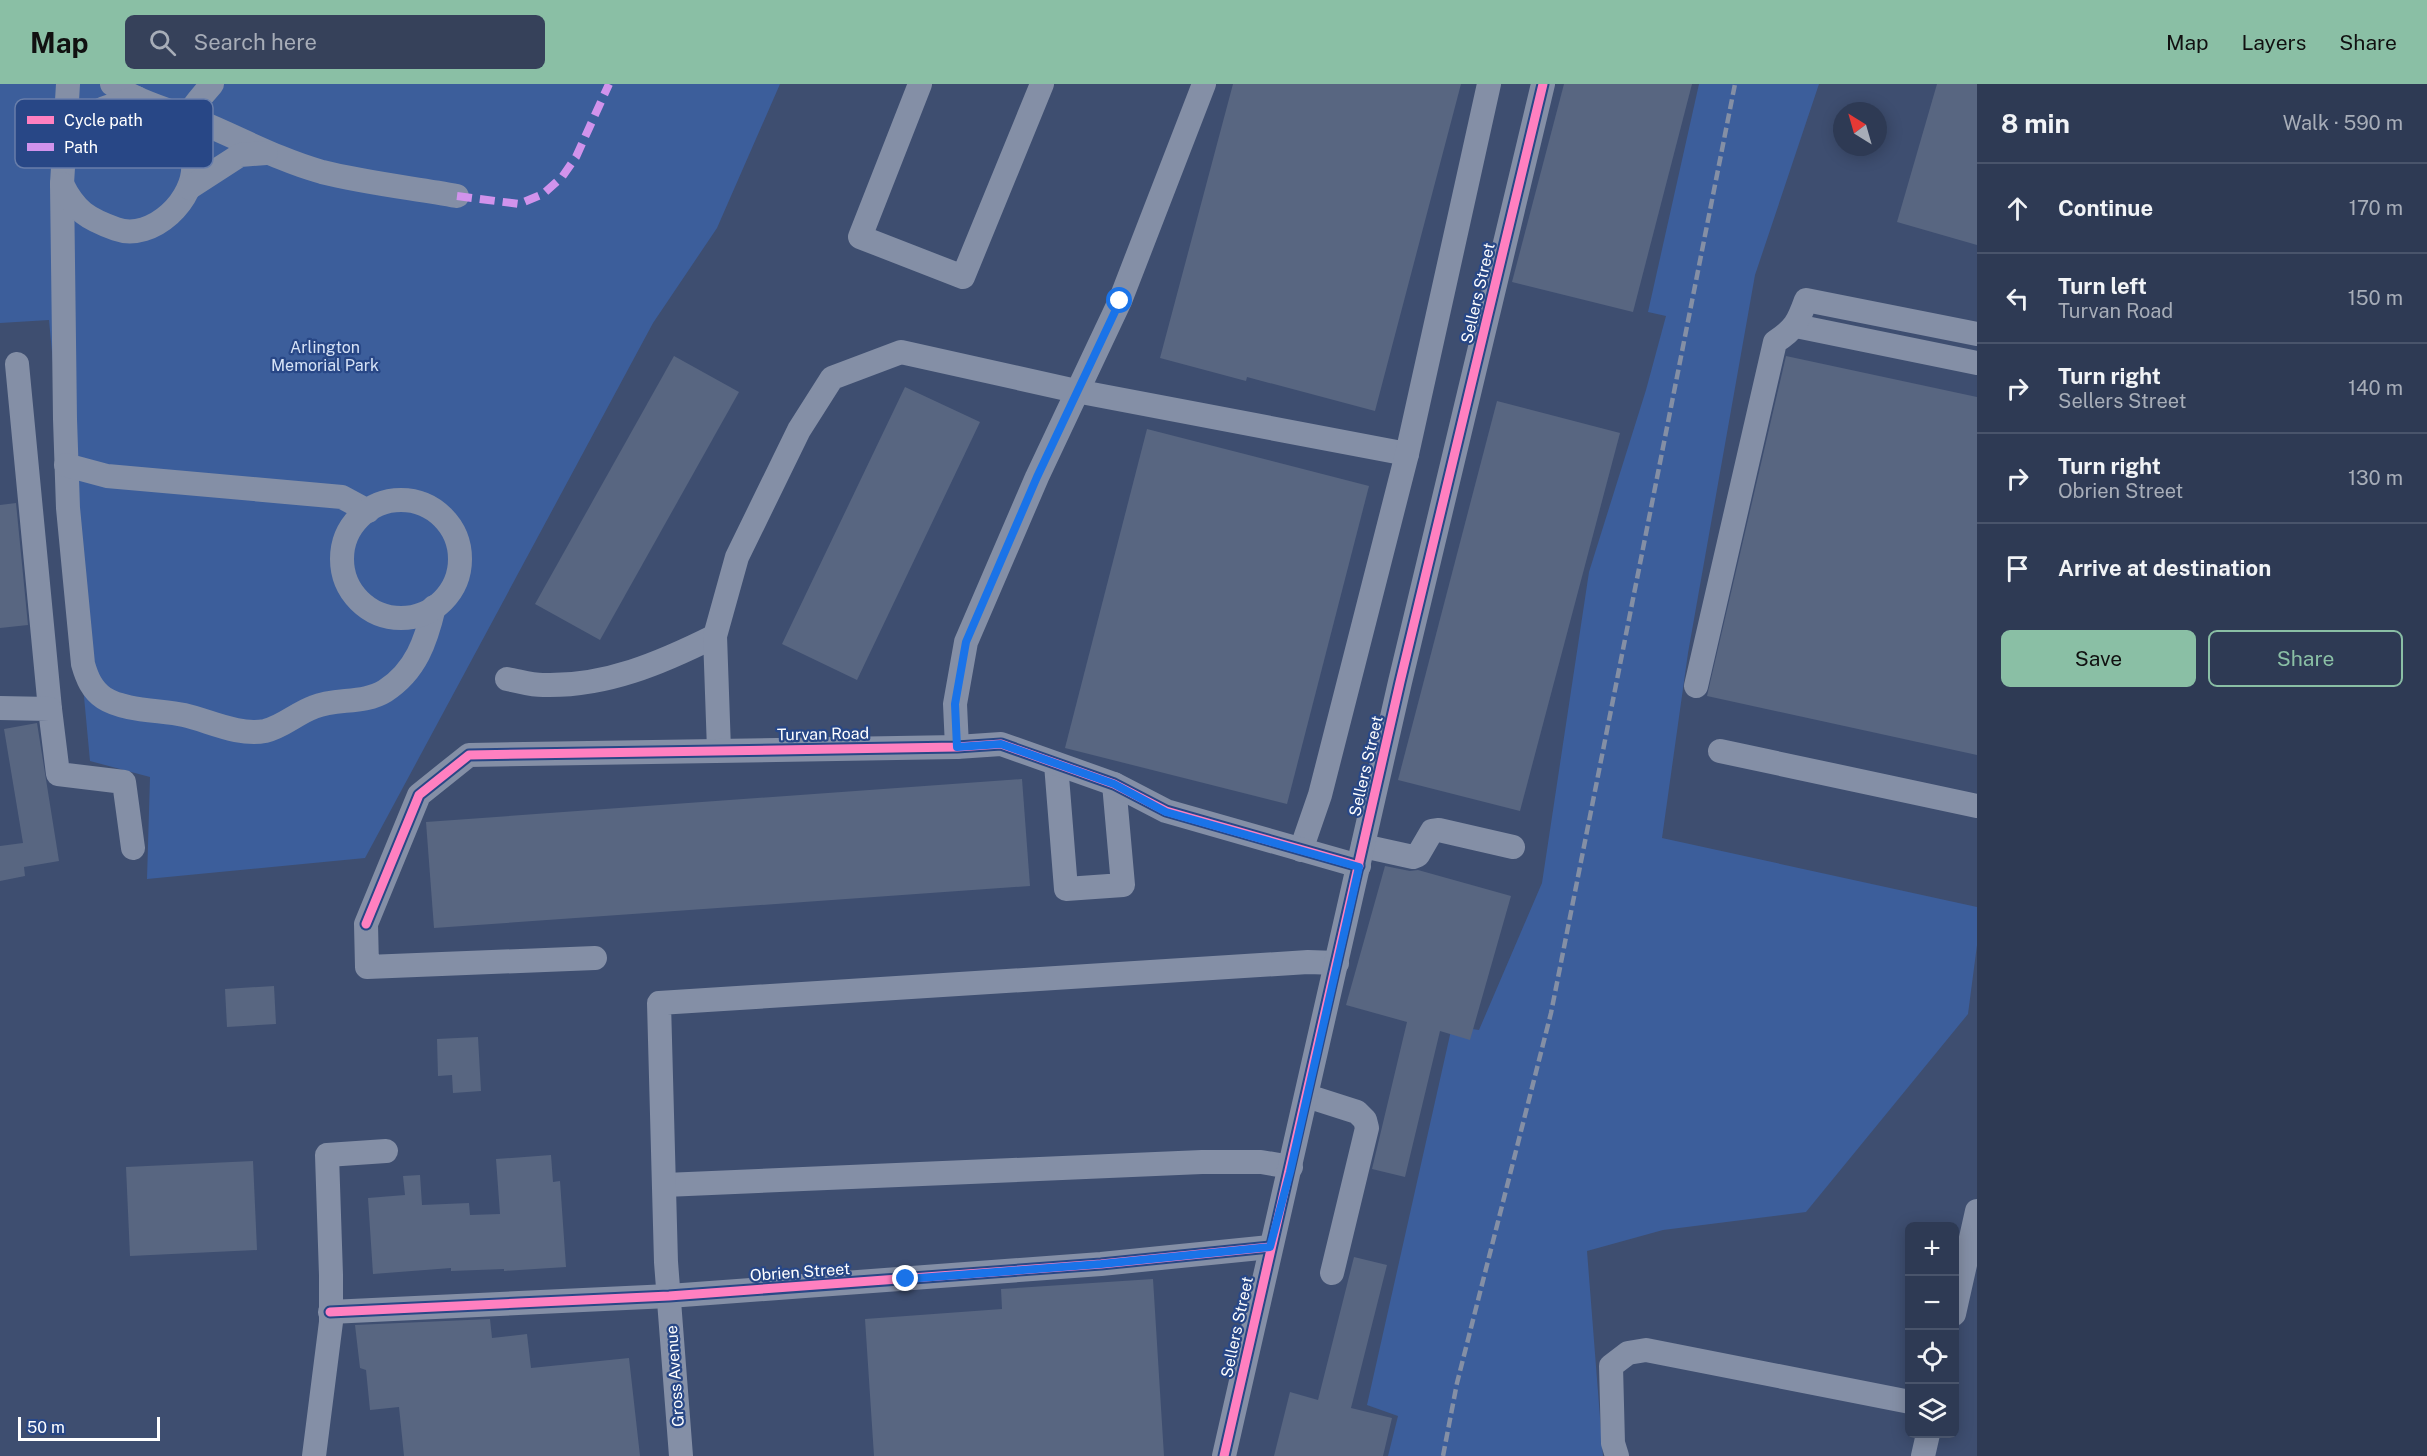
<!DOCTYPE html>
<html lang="en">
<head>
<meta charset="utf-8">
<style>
	body { margin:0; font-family:"Public Sans",sans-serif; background:#36415a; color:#f1f3f6 }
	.controls { position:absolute; right:18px; bottom:18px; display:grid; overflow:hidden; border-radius:9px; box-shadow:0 3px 15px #0003 }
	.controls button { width:54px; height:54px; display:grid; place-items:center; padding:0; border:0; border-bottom:2px solid #49546b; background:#2e3a54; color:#f1f3f6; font:30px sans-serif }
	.compass { position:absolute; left:1833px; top:18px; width:54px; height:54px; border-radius:50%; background:#2e3a54; box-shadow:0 3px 15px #0003; rotate:323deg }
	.scale { position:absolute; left:18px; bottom:15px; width:142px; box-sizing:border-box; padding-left:6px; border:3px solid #fff; border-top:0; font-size:16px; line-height:21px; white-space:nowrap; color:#fff; -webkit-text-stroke:4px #284786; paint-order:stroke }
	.stop { position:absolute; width:18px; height:18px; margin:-14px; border:4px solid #1a73e8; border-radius:50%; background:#fff }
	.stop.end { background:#1a73e8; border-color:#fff; box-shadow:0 2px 6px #0008 }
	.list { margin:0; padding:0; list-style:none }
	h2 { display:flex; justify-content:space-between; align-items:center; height:78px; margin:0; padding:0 24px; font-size:26px }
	h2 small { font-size:20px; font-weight:400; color:#a7adb8 }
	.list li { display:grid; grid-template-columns:39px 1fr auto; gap:18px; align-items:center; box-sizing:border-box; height:90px; padding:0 24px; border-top:2px solid #49546b }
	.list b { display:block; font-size:22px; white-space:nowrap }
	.list p { margin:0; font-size:20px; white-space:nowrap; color:#a7adb8 }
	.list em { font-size:20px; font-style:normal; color:#a7adb8 }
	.actions { display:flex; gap:12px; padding:18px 24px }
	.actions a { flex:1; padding:14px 0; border:2px solid #8abfa5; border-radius:9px; text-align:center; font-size:21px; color:#8abfa5 }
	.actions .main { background:#8abfa5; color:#111 }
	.icon { flex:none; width:33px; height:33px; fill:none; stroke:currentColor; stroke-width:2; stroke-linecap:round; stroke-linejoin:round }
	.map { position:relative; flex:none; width:1977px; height:1372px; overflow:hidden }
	header { display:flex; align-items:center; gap:36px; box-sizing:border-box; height:84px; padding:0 30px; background:#8abfa5; color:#111 }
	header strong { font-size:28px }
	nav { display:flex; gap:33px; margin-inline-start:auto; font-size:21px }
	.search { width:420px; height:54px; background:#36415a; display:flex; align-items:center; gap:15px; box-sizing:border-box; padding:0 21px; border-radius:9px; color:#a7adb8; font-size:22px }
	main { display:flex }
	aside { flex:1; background:#2e3a54 }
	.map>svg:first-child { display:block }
	.green { fill:#3c5e9b }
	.building { fill:#586681 }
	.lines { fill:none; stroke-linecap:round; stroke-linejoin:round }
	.minor { stroke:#848fa6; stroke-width:24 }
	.rail { stroke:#848fa5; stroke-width:4.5; stroke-dasharray:10 4.5; stroke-linecap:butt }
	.quiet { stroke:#d193ec; stroke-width:8; stroke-dasharray:15 8; stroke-linecap:butt }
	.cycleway-casing { stroke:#284786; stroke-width:13 }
	.cycleway { stroke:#ff80c0; stroke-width:9 }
	.route { stroke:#1a73e8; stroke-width:8 }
	.labels { text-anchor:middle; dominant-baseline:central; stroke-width:4.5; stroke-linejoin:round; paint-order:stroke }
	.street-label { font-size:16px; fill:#fff; stroke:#284786 }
	.park-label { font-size:16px; fill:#d6e2f6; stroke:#284786 }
	.key { fill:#284786; stroke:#687eaa; stroke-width:1.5 }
	.key-label { font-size:16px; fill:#fff }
</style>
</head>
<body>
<header>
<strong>Map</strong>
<div class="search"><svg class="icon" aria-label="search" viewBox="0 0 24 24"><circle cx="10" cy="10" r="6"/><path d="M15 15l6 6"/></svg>Search here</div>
<nav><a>Map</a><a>Layers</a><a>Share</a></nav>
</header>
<main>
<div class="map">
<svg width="1977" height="1372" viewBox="0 0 1977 1372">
	<rect width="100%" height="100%" fill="#3e4e70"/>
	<!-- green -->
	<g class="green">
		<polygon points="0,0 780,0 717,144 653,239 365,774 147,795 150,693 90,677 49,236 0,239"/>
		<polygon points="1699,0 1819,0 1755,191 1688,569 1662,754 1977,823 1977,861 1968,930 1806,1128 1663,1146 1587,1167 1603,1372 1388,1372 1398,1332 1367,1321 1452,942 1479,946 1542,799 1589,488 1646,306 1666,232 1648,228"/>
	</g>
	<!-- building -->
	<g class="building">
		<polygon points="1233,0 1461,0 1375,327 1247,293 1246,297 1160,274"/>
		<polygon points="1564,0 1692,0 1633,228 1512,198"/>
		<polygon points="1937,0 1977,0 1977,161 1897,138"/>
		<polygon points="674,272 739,308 600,556 535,520"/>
		<polygon points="1786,272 1977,313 1977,671 1707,612"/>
		<polygon points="905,303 980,338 857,596 782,560"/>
		<polygon points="1497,317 1620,349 1520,727 1398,696"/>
		<polygon points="1147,345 1369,402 1287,720 1065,664"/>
		<polygon points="16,419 28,541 0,544 0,421"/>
		<polygon points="37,639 59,777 24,783 25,792 0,797 0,762 23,759 4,645"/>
		<polygon points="1022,695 1030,802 434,844 426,738"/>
		<polygon points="1385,782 1410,787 1418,786 1511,812 1470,956 1440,947 1405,1093 1372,1085 1407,938 1346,921"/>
		<polygon points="274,902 276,940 227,943 225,905"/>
		<polygon points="478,953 481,1007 453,1009 452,991 438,992 437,955"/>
		<polygon points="551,1071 553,1098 560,1097 566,1183 504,1187 504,1185 451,1187 451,1184 373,1190 368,1114 405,1111 403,1092 420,1091 422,1121 469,1119 470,1131 500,1130 496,1075"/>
		<polygon points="253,1077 257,1166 130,1172 126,1083"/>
		<polygon points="1354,1173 1387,1181 1351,1324 1392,1334 1383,1372 1274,1372 1290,1308 1318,1316"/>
		<polygon points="1153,1195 1164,1372 874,1372 865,1235 1002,1225 1001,1205"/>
		<polygon points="490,1235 492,1254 527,1250 531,1284 629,1274 640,1372 404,1372 399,1323 370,1326 366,1286 360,1284 355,1241"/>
	</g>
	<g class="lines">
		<!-- minor -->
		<g class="minor">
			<path d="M 68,0 L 62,100 L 65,335 L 68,424 L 83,580 C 87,594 92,606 104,614 C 124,627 161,626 184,631 C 210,637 238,652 265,647 C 283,643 297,629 314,623 C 336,614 364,620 385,607 C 416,587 426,557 434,523"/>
			<path d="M 112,0 C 139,19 170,26 200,38 C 241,55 279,76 322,88 C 366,99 413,104 457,112"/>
			<polyline points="920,0 860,153 963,193 1042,0"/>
			<path d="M 65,50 C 88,28 106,22 137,14"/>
			<path d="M 62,100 C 75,127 88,135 116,145 C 152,158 197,115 193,78 C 192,64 181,47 187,33 C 192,22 204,10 212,0"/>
			<polyline points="189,104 240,71 266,69"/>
			<polyline points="1796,242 1977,279"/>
			<polyline points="17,280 50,625"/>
			<polyline points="66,381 107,392 342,413 368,427"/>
			<circle cx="401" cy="475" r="59"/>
			<path d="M 507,595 C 519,597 531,601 543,601 C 605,603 661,579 715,552"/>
			<path d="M 1696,602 L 1775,258 C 1795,245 1798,238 1806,216 L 1977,250"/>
			<polyline points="0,624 50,625 58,690 124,698 133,764"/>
			<polyline points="957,663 955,620 966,558 1037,393 1120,217 1204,0"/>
			<polyline points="719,666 715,552 737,473 799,346 832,294 901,268 1076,307 1407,370"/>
			<polyline points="1720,667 1977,722"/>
			<polyline points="1056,680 1066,805 1123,801 1114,700"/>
			<polyline points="1363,762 1413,773 1418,771 1432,747 1439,746 1513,763"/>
			<polyline points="1301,766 1320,711 1407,370 1489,0"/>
			<polyline points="595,874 367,883 366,840 419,711 469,671 957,663 1001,660 1114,700 1166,727 1359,782"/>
			<polyline points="1307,1012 1357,1028 1365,1036 1367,1044 1332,1189"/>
			<polyline points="665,1101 1202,1078 1261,1078 1291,1083"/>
			<polyline points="330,1228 669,1212 1101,1180 1270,1163"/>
			<polyline points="1954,1230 1977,1127"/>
			<polyline points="314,1372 331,1238 331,1191 327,1071 386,1067"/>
			<polyline points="681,1372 666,1178 659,919 1308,878 1337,879"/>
			<polyline points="1224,1372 1400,598 1543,0"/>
			<polyline points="1617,1372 1613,1359 1611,1282 1628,1269 1646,1266 1910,1318"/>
			<polyline points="1923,1372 1928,1350"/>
		</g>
		<!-- rail -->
		<polyline class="rail" points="1443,1372 1457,1299 1551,929 1735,0"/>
		<!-- quiet -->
		<polyline class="quiet" points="457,112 519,120 543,110 562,93 576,73 609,0"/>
		<!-- cycleway casing -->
		<g class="cycleway-casing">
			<g id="cycleway">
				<polyline points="366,840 419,711 469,671 957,663 1001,660 1114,700 1166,727 1359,782"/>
				<polyline points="330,1228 669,1212 1101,1180 1270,1163"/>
				<polyline points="1224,1372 1400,598 1543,0"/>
			</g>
		</g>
		<!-- cycleway -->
		<use href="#cycleway" class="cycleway"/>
	</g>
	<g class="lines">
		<!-- route -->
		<polyline class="route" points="906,1195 1101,1180 1270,1163 1290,1088 1359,783 1166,728 1114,700 1001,660 957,663 955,620 966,558 1037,393 1120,217"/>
	</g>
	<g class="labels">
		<!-- street labels -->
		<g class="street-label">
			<text transform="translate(1478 209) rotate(-77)">Sellers Street</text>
			<text transform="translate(823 650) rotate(-1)">Turvan Road</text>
			<text transform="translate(1366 682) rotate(-77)">Sellers Street</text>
			<text transform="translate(800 1188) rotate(-4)">Obrien Street</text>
			<text transform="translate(1237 1243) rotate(-78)">Sellers Street</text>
			<text transform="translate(675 1292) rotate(-94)">Gross Avenue</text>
		</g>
		<!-- park labels -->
		<g class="park-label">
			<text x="325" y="263">Arlington<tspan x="325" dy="18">Memorial Park</tspan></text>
		</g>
	</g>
	<!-- legend -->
	<rect x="15" y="15" width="198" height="69" rx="9" class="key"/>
	<rect x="27" y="32" width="27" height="8" fill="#ff80c0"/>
	<rect x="27" y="59" width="27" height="8" fill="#d193ec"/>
	<g class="key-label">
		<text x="64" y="42">Cycle path</text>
		<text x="64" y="69">Path</text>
	</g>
</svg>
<div class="controls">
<button>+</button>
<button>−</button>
<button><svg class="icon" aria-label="locate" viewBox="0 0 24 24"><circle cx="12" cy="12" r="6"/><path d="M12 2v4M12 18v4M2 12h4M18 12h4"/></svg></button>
<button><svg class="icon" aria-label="layers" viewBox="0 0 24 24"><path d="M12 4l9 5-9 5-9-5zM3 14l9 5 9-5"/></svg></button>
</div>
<svg class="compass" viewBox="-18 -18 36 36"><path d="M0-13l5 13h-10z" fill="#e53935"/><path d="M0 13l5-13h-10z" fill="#a7adb8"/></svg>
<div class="scale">50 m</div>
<div class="stop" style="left:1120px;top:217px"></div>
<div class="stop end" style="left:906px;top:1195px"></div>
</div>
<aside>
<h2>8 min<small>Walk · 590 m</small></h2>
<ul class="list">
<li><svg class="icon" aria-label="ahead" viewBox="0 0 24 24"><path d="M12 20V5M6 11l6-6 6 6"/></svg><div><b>Continue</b></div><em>170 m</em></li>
<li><svg class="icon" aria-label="left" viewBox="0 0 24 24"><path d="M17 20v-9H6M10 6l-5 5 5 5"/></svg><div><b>Turn left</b><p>Turvan Road</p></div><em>150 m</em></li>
<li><svg class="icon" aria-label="right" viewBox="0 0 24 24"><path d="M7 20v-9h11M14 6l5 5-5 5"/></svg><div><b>Turn right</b><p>Sellers Street</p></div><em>140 m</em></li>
<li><svg class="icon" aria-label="right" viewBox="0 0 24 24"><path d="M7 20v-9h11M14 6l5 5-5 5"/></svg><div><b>Turn right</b><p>Obrien Street</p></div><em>130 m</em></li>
<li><svg class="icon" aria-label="arrive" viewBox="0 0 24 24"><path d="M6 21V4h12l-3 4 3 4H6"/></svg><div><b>Arrive at destination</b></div></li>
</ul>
<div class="actions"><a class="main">Save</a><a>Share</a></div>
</aside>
</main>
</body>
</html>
